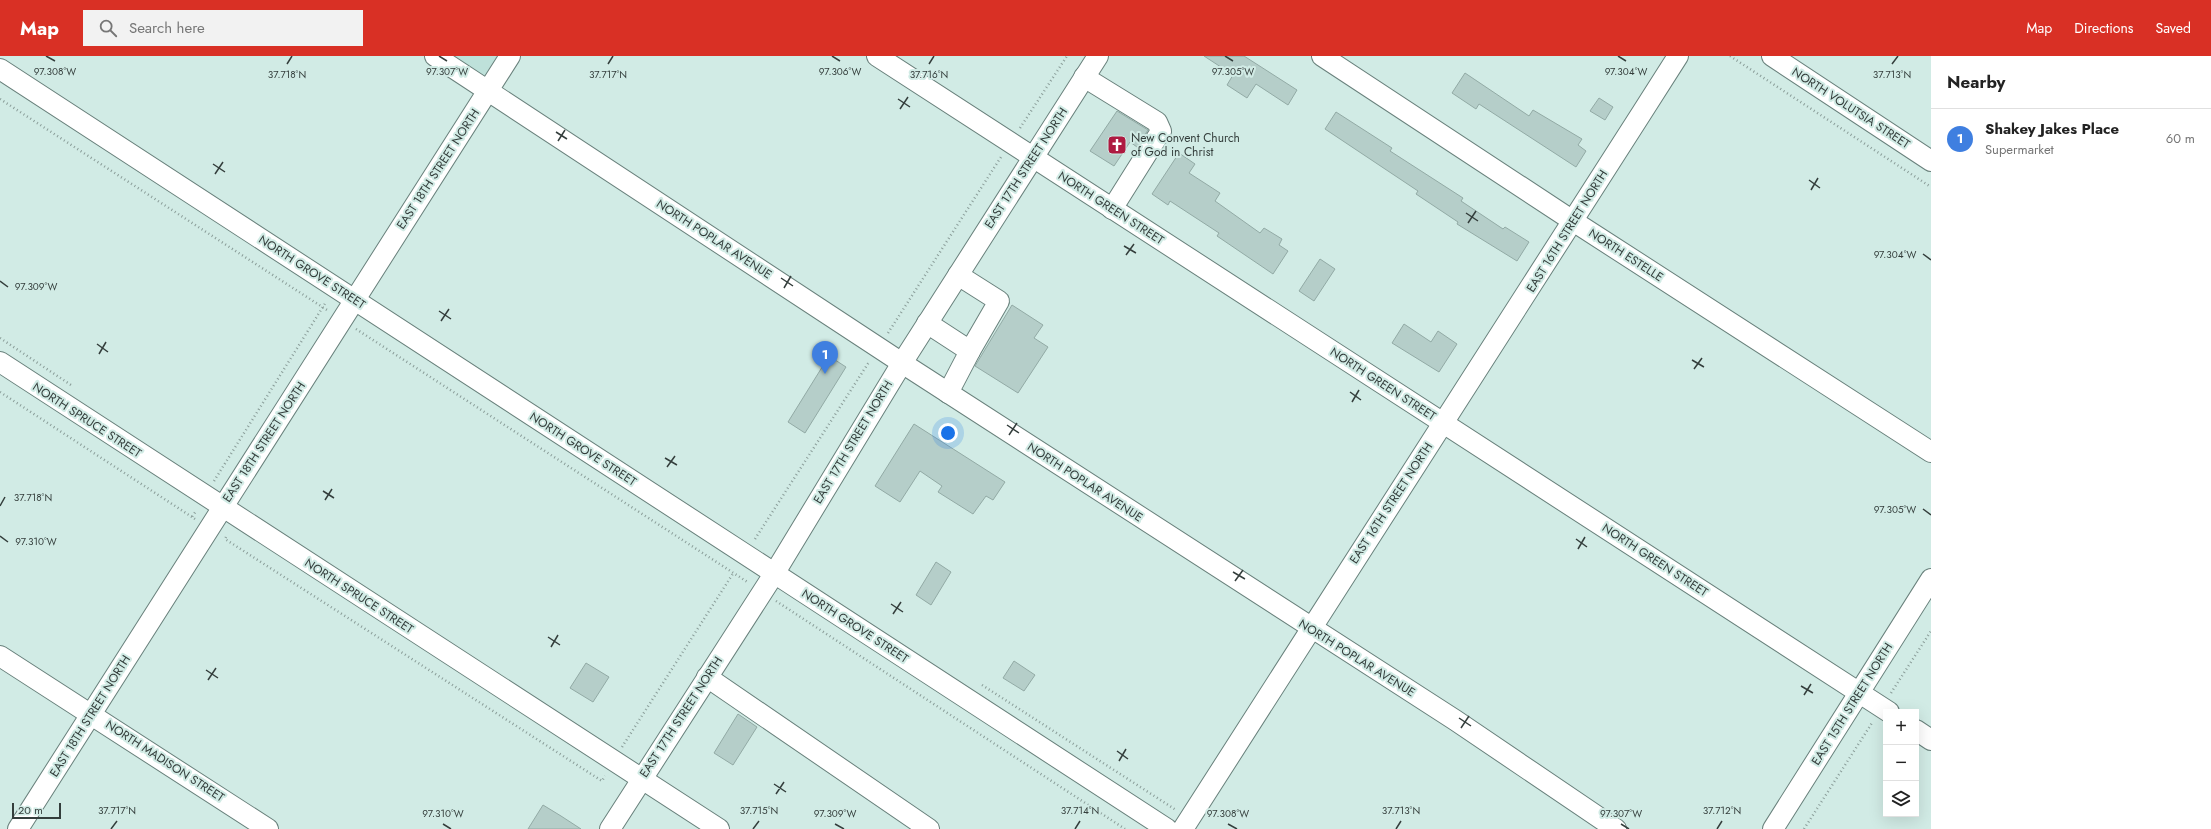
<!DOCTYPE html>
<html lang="en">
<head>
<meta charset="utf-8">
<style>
	body { margin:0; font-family:Jost,sans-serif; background:#f2f2f2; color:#222 }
	.controls { position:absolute; right:12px; bottom:12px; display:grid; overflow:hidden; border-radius:0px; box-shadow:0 4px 16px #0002 }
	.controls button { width:36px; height:36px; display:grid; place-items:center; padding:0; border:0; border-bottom:1px solid #e0e0e0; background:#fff; color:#222; font:20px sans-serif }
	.scale { position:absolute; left:12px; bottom:10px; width:49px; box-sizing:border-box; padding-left:4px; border:2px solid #343e3c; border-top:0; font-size:11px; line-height:14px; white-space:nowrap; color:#343e3c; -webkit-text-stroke:3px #d1ebe5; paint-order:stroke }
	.you { position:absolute; left:948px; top:377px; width:14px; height:14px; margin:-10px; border:3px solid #fff; border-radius:50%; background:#1a73e8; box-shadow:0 0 0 6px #1a73e833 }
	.badge { display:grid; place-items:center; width:26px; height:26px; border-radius:50%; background:#d93025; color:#fff; font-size:13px; font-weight:700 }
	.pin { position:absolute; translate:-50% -33px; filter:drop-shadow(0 1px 2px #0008) }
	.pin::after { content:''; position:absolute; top:21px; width:14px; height:12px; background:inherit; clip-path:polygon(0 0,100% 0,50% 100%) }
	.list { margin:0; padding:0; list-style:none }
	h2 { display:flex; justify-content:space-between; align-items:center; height:52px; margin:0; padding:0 16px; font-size:17px }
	h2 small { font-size:13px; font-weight:400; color:#767676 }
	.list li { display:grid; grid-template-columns:26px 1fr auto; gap:12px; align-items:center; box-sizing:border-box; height:60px; padding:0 16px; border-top:1px solid #e0e0e0 }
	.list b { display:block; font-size:15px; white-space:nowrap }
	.list p { margin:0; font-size:13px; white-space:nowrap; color:#767676 }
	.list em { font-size:13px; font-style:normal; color:#767676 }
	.icon { flex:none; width:22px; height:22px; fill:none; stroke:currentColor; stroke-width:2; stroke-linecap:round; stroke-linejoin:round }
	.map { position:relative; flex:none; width:1931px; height:773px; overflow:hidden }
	header { display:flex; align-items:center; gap:24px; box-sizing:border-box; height:56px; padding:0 20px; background:#d93025; color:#fff }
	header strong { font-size:19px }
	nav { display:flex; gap:22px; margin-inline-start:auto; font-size:14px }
	.search { width:280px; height:36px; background:#f2f2f2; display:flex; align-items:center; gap:10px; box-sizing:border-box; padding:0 14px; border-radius:0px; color:#767676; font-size:15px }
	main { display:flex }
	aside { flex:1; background:#fff }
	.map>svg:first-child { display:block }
	.built { fill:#bee1da }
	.building { fill:#b5cec9; stroke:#92aaa5 }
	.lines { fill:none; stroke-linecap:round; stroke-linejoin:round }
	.minor-casing { stroke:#69817c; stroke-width:22 }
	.path { stroke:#8a9d99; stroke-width:2.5; stroke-dasharray:1 3; stroke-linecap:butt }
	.minor { stroke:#fff; stroke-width:20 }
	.ticks { fill:none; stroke:#343e3c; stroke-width:1.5 }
	.labels { text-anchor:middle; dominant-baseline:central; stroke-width:4; stroke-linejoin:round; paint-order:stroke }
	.street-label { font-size:12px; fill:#343e3c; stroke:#d1ebe5 }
	.poi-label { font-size:12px; fill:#343e3c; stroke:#d1ebe5; text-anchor:start }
	.ticks-label { font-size:10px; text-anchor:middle; fill:#343e3c; stroke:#d1ebe5; stroke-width:4; stroke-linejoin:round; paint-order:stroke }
</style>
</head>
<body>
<header>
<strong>Map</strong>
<div class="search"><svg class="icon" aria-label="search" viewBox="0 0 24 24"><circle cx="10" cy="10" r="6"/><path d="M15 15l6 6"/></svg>Search here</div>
<nav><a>Map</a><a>Directions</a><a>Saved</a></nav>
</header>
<main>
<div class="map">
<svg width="1931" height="773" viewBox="0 0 1931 773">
	<rect width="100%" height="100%" fill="#d1ebe5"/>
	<!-- built -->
	<polygon class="built" points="435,0 510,0 488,35"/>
	<!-- building -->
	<g class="building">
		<polygon points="1204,0 1244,0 1297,34 1288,49 1256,28 1247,42 1227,29 1233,19"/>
		<polygon points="1465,17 1529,60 1533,54 1582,83 1578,89 1586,95 1576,111 1479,48 1476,53 1452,37"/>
		<polygon points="1599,42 1613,51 1605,64 1590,55"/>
		<polygon points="1117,55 1148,74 1137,91 1130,86 1114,110 1090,95"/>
		<polygon points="1336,56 1392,92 1390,95 1463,142 1461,145 1503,173 1505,171 1529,186 1517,205 1457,168 1458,166 1416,138 1418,135 1325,73"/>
		<polygon points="1179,97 1195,108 1189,117 1220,137 1215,145 1260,177 1264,172 1282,183 1279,189 1288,195 1273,218 1217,180 1219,177 1170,145 1168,149 1152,138"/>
		<polygon points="1320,203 1335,213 1314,245 1299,235"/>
		<polygon points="1012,249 1043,269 1034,282 1048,291 1018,337 975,310"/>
		<polygon points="1404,268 1431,286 1438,275 1457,288 1439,316 1392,287"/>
		<polygon points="829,300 846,311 805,377 788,366"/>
		<polygon points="914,368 1005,426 993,444 986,440 973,458 938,436 942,430 920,415 900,446 875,430"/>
		<polygon points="936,506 951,516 931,549 916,539"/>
		<polygon points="1014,605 1035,619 1024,635 1003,622"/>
		<polygon points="586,607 609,621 593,646 570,632"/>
		<polygon points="738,658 757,671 733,709 714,697"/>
		<polygon points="543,749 561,760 581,773 528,773"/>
	</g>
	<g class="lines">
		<!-- minor casing -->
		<g class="minor-casing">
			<g id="minor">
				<polyline points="435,0 902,307 1455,664 1616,773"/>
				<polyline points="877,0 1889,656"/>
				<polyline points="1322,0 1573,165 1931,396"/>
				<polyline points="1772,0 1931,105"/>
				<polyline points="0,13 1167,773"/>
				<polyline points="1084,21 1157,66 1161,75 1112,153"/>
				<polyline points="927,267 970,295 999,245 958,219"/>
				<polyline points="0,306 719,773"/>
				<polyline points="948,337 970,295"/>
				<polyline points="0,600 268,773"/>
				<polyline points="707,621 929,773"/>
				<polyline points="1916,674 1931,684"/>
				<polyline points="18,773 510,0"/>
				<polyline points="610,773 774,518 902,307 1098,0"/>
				<path d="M 1183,773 C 1347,514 1514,258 1678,0"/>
				<polyline points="1773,773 1931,523"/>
			</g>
		</g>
		<!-- path -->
		<g class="path">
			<polyline points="1730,0 1931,131"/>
			<polyline points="0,43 327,254"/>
			<polyline points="1020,72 1067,0"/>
			<polyline points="356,273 749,527"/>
			<polyline points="888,277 1001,101"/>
			<polyline points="0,282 71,329"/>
			<polyline points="0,336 192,461"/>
			<polyline points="214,425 326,246"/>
			<polyline points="195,463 192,461 196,455"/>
			<polyline points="226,481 225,483 602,725 605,720"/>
			<polyline points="755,483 869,306"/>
			<polyline points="776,545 1125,773"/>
			<polyline points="982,629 1176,754"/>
			<polyline points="1891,637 1931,575"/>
			<polyline points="622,691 734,516"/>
			<polyline points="1804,773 1872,667"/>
		</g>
		<!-- minor -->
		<use href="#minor" class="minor"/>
	</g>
	<!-- ticks -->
	<path class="ticks" d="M 46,0 L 55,5M 439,0 L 447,5M 832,0 L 840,5M 1225,0 L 1233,5M 1618,0 L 1626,5M 287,8 L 292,0M 608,8 L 613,0M 929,8 L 934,0M 1892,8 L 1898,0M 898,43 L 910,51M 900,53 L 908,41M 556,76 L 567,83M 558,85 L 565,74M 213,108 L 225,116M 215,118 L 223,106M 1809,124 L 1820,132M 1811,134 L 1818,122M 1466,157 L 1478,165M 1468,167 L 1476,155M 1124,190 L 1136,197M 1923,198 L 1931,204M 1126,199 L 1134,188M 781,222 L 793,230M 0,225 L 8,231M 784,232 L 791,220M 439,255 L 451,263M 441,265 L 449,253M 97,288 L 108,296M 99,298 L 106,286M 1692,304 L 1704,311M 1694,313 L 1702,302M 1350,336 L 1361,344M 1352,346 L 1359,334M 1007,369 L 1019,377M 1009,379 L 1017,367M 665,402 L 677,409M 667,411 L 675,400M 323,435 L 334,442M 325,444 L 332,433M 0,450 L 5,441M 1923,453 L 1931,459M 0,480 L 8,486M 1576,483 L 1587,491M 1578,493 L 1585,481M 1233,516 L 1245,523M 1235,525 L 1243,514M 891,548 L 903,556M 893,558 L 901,546M 548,581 L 560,589M 551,591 L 558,579M 206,614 L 218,622M 208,624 L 216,612M 1801,630 L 1813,637M 1804,639 L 1811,628M 1459,662 L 1471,670M 1461,672 L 1469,660M 1117,695 L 1128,703M 1119,705 L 1126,693M 774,728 L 786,736M 776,738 L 784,726M 443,768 L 451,773M 835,768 L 844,773M 1228,768 L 1237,773M 1621,768 L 1629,773M 111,773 L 117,765M 753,773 L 759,765M 1075,773 L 1080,765M 1396,773 L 1401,765M 1717,773 L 1722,765"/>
	<!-- icons -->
	<defs>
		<g id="church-square" transform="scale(1)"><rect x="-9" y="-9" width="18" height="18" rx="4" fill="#ae1a41" stroke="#d1ebe5"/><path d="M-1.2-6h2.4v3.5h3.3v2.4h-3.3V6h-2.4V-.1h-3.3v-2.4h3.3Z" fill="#fff"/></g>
	</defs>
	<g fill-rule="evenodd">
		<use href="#church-square" x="1117" y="89"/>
	</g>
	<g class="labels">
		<!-- street labels -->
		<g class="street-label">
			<text transform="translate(1851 52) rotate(33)">NORTH VOLUTSIA STREET</text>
			<text transform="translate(1026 112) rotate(-57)">EAST 17TH STREET NORTH</text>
			<text transform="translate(438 113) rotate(-57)">EAST 18TH STREET NORTH</text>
			<text transform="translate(1111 152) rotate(33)">NORTH GREEN STREET</text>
			<text transform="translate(1567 175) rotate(-58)">EAST 16TH STREET NORTH</text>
			<text transform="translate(714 183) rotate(33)">NORTH POPLAR AVENUE</text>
			<text transform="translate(1626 199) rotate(33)">NORTH ESTELLE</text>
			<text transform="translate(312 216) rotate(33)">NORTH GROVE STREET</text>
			<text transform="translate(1383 328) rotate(33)">NORTH GREEN STREET</text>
			<text transform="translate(87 364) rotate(33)">NORTH SPRUCE STREET</text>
			<text transform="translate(264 386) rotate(-57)">EAST 18TH STREET NORTH</text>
			<text transform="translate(853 386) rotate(-59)">EAST 17TH STREET NORTH</text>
			<text transform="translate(583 393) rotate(33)">NORTH GROVE STREET</text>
			<text transform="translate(1085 426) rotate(33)">NORTH POPLAR AVENUE</text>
			<text transform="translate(1391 447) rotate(-57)">EAST 16TH STREET NORTH</text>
			<text transform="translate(1655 504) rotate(33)">NORTH GREEN STREET</text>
			<text transform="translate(359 540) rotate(33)">NORTH SPRUCE STREET</text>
			<text transform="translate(855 570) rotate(33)">NORTH GROVE STREET</text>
			<text transform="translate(1357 602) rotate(32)">NORTH POPLAR AVENUE</text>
			<text transform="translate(1852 648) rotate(-58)">EAST 15TH STREET NORTH</text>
			<text transform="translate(90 660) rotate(-58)">EAST 18TH STREET NORTH</text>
			<text transform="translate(681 661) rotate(-57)">EAST 17TH STREET NORTH</text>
			<text transform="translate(165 705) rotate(33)">NORTH MADISON STREET</text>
		</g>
		<!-- poi labels -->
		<g class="poi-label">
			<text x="1131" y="82">New Convent Church<tspan x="1131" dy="14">of God in Christ</tspan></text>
		</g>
	</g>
	<g class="ticks-label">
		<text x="1626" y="19">97.304°W</text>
		<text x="55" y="19">97.308°W</text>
		<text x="447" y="19">97.307°W</text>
		<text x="840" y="19">97.306°W</text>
		<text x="1233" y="19">97.305°W</text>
		<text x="287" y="22">37.718°N</text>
		<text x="608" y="22">37.717°N</text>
		<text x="929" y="22">37.716°N</text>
		<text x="1892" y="22">37.713°N</text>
		<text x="1895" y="202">97.304°W</text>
		<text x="36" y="234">97.309°W</text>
		<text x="33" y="445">37.718°N</text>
		<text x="1895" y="457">97.305°W</text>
		<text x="36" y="489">97.310°W</text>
		<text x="117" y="758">37.717°N</text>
		<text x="759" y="758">37.715°N</text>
		<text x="1080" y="758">37.714°N</text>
		<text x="1401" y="758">37.713°N</text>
		<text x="1722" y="758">37.712°N</text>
		<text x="443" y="761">97.310°W</text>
		<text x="835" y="761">97.309°W</text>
		<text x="1228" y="761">97.308°W</text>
		<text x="1621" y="761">97.307°W</text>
	</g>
</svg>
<div class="controls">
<button>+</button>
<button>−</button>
<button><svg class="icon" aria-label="layers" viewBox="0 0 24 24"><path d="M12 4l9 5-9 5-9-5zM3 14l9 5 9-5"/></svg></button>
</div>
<div class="scale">20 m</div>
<div class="you"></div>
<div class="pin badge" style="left:825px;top:318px;background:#3f7fe0">1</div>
</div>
<aside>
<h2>Nearby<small></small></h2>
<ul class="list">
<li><span class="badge" style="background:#3f7fe0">1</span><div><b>Shakey Jakes Place</b><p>Supermarket</p></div><em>60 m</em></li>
</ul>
</aside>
</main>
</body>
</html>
